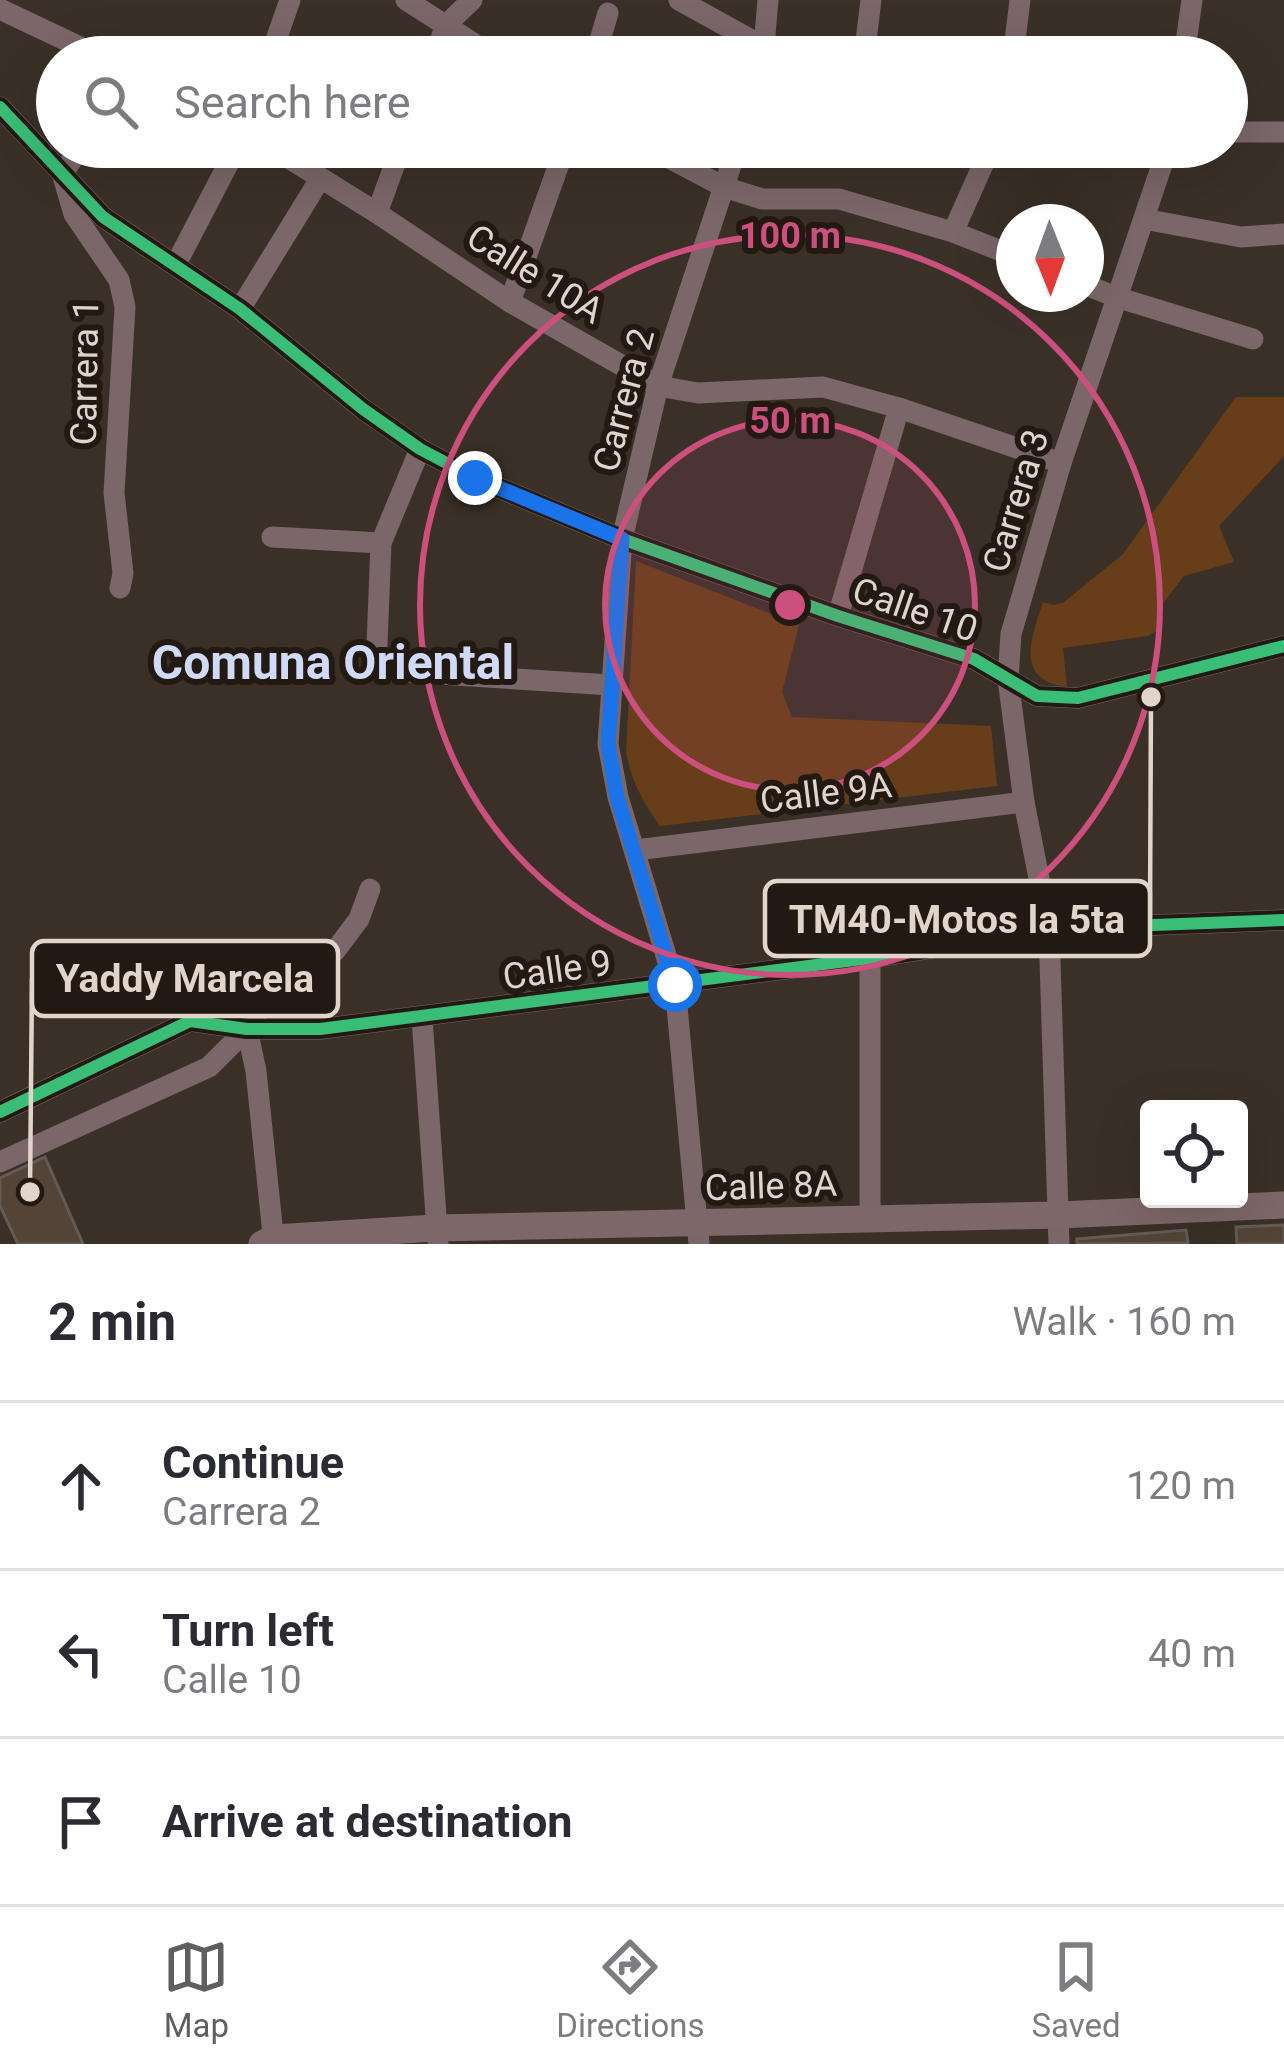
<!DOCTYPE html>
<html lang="en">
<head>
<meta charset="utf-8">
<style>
	body { margin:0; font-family:Roboto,sans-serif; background:#f7f7f7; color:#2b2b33 }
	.controls { position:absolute; right:36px; bottom:36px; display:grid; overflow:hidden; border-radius:12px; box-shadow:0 12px 48px #0002 }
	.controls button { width:108px; height:108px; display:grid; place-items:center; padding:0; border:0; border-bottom:3px solid #e1e1e2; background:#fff; color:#2b2b33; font:60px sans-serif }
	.compass { position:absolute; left:996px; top:204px; width:108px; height:108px; border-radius:50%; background:#fff; box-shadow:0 12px 48px #0002; rotate:179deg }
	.stop { position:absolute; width:36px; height:36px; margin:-27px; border:9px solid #1a73e8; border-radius:50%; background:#fff }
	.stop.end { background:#1a73e8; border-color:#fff; box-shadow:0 3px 12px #0008 }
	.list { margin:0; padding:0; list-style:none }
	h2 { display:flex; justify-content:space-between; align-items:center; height:156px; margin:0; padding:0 48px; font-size:51px }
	h2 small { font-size:39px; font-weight:400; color:#7c7c81 }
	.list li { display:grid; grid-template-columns:78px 1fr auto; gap:36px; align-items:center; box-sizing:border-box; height:168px; padding:0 48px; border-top:3px solid #e1e1e2 }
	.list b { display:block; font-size:45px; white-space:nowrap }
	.list p { margin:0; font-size:39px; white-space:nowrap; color:#7c7c81 }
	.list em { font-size:39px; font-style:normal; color:#7c7c81 }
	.icon { flex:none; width:66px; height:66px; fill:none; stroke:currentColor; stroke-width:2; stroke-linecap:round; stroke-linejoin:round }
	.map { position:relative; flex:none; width:1284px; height:1244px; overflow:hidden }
	.search { position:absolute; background:#fff; box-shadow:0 12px 48px #0002; left:36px; right:36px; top:36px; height:132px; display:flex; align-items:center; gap:30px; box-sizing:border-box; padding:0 42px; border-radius:66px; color:#7c7c81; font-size:45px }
	.sheet { height:660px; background:#fff }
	nav { display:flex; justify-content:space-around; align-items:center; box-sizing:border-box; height:168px; border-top:3px solid #e1e1e2; background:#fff; font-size:33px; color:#7c7c81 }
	nav a { display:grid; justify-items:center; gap:6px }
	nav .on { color:#625d5e }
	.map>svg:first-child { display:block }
	.green { fill:#673e19 }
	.building { fill:#534437; stroke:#645b55; stroke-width:3 }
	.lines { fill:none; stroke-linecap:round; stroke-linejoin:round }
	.lane { stroke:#7b6669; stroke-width:10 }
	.street { stroke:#7b6669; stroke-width:21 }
	.secondary { stroke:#7e6769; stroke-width:27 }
	.cycleway-casing { stroke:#221913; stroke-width:20 }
	.cycleway { stroke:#3abd76; stroke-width:12 }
	.route { stroke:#1a73e8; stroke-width:15 }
	.ring { fill:none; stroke:#cb507d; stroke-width:6 }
	.labels { text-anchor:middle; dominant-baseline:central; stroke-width:12; stroke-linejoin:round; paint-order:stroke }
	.street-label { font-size:36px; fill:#e0d4cb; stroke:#221913 }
	.district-label { font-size:48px; font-weight:bold; fill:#d0d9f5; stroke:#221913 }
	.centre { fill:#cb507d; stroke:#221913; stroke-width:6 }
	.ring-label { font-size:36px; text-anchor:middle; font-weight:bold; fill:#cb507d; stroke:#221913; stroke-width:12; stroke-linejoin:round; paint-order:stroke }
	.leader { fill:none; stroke:#e0d4cb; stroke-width:4.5 }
	.callout-dot { fill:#e0d4cb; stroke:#221913; stroke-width:4.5 }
	.callout { fill:#221913; stroke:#e0d4cb; stroke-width:4.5 }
	.callout-label { font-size:39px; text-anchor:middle; font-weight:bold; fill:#e0d4cb }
</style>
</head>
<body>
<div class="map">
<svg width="1284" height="1244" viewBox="0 0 1284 1244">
	<rect width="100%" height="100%" fill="#3a3028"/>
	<!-- green -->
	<g class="green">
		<path d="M 1236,397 L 1284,397 L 1284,456 L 1219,526 L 1234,562 L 1184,576 L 1158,610 L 1161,628 L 1148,636 L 1063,648 L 1067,687 C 1014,680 1031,638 1043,602 L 1054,605 L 1063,603 L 1123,554 Z"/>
		<path d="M 636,561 L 799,625 L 782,692 L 792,717 L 991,726 L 997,786 L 660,826 C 643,802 631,781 626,752 Z"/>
	</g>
	<!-- building -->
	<g class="building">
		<polygon points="45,1157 83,1244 18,1244 0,1206 0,1178"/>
		<polygon points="1284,1225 1284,1244 1237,1244 1236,1227"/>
		<polygon points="1186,1230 1188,1243 1077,1244 1077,1239"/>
	</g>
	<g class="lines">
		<!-- lane -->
		<polyline class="lane" points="184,1003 190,1021"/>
		<!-- street -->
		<g class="street">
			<polyline points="406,0 495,57"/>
			<polyline points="679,0 764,47"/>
			<polyline points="0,9 101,57"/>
			<polyline points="270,57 290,0"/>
			<polyline points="434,57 446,25 472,0"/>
			<polyline points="595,57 608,13"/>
			<polyline points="763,57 768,0"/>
			<polyline points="864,57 871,0"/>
			<polyline points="1013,57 1020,0"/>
			<polyline points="1184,57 1192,0"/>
			<polyline points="0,107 103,217 240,309 363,409 420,449 475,478 622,539 838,616 974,659 1037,696 1078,698 1284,646"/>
			<polyline points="1227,132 1284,132"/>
			<polyline points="271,147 377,213 510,302 658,386 698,393 823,387 899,408 1061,463"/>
			<polyline points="648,147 724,187 762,199 839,199 953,232 1014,256"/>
			<polyline points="1139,147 1166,154"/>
			<polyline points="62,174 81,147"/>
			<polyline points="64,180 74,214 119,280 125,307 114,493 123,573 120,588"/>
			<polyline points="377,213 401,147"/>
			<polyline points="1144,219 1241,237 1284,234"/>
			<polyline points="953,232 991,147"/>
			<polyline points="176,264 237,147"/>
			<polyline points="1086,285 1116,297 1253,339"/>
			<polyline points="510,302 565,147"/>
			<polyline points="240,309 320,179"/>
			<polyline points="420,449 381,543 376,670 611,685"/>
			<polyline points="272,537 381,543"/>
			<polyline points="838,616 899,408"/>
			<polyline points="636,850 1024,802"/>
			<polyline points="870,958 870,1219"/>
			<polyline points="422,1018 438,1244"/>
			<polyline points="247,1029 256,1071 274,1244"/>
			<polyline points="0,1112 190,1021 247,1029 320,1029 870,958 1049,929 1284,920"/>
			<polyline points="0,1162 209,1067 247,1029 261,1007 335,951 359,919 370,889"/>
			<polyline points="699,1244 675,985 618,797 608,744 622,539 658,386 737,147"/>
			<polyline points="1059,1244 1049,929 1024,802 1008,679 1011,634 1061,463 1168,147"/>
		</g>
		<!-- secondary -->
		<polyline class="secondary" points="262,1244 274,1238 436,1228 1058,1215 1284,1205"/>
		<!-- cycleway casing -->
		<g class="cycleway-casing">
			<g id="cycleway">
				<polyline points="0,107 103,217 240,309 363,409 420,449 475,478 622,539 838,616 974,659 1037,696 1078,698 1284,646"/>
				<polyline points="0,1112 190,1021 247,1029 320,1029 870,958 1049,929 1284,920"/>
			</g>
		</g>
		<!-- cycleway -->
		<use href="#cycleway" class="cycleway"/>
	</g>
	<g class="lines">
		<!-- route -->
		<polyline class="route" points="475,478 622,539 608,744 617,797 675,985"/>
	</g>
	<!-- distance rings -->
	<circle cx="790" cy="605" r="185" fill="#cb507d" fill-opacity=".12"/>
	<g class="ring">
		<circle cx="790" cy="605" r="185"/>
		<circle cx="790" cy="605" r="370"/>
	</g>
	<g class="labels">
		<!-- street labels -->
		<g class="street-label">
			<text transform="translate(535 274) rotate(32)">Calle 10A</text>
			<text transform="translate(85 372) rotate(-89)">Carrera 1</text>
			<text transform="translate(624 400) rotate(-75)">Carrera 2</text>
			<text transform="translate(1016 501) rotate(-73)">Carrera 3</text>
			<text transform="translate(915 610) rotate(19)">Calle 10</text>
			<text transform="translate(826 793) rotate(-7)">Calle 9A</text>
			<text transform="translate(557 970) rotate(-8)">Calle 9</text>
			<text transform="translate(771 1186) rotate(-2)">Calle 8A</text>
		</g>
		<!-- district labels -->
		<g class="district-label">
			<text x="333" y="662">Comuna Oriental</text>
		</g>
	</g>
	<circle cx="790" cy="605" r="18" class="centre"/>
	<g class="ring-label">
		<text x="790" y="248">100 m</text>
		<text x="790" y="433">50 m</text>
	</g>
	<!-- callouts -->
	<path class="leader" d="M1151 697L1150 919M30 1192L32 979"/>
	<g class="callout-dot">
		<circle cx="1151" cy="697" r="12"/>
		<circle cx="30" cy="1192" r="12"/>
	</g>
	<g class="callout">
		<rect x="765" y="881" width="385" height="75" rx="12"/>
		<rect x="32" y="941" width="306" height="75" rx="12"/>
	</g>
	<g class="callout-label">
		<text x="957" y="933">TM40-Motos la 5ta</text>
		<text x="185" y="992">Yaddy Marcela</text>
	</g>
</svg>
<div class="controls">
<button><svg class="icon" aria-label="locate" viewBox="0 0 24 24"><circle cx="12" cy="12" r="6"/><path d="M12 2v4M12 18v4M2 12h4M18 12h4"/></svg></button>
</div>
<svg class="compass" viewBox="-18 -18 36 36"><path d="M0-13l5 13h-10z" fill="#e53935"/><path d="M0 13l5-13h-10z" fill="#7c7c81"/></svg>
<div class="stop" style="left:675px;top:985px"></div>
<div class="stop end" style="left:475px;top:478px"></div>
<div class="search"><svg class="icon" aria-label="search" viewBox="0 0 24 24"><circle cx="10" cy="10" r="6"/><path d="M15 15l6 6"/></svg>Search here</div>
</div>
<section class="sheet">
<h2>2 min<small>Walk · 160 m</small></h2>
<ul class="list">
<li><svg class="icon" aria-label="ahead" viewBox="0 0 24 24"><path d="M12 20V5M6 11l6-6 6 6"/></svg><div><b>Continue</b><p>Carrera 2</p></div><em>120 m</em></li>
<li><svg class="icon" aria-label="left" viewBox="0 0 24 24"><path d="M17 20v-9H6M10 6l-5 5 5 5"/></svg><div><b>Turn left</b><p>Calle 10</p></div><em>40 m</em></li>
<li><svg class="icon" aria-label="arrive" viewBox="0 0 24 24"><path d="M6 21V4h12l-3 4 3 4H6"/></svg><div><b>Arrive at destination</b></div></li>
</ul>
</section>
<nav>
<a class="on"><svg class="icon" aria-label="map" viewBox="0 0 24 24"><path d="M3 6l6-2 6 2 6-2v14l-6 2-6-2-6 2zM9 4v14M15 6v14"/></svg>Map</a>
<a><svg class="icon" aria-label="directions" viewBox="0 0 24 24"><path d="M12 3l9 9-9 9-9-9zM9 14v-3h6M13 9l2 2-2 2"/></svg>Directions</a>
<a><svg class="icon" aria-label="saved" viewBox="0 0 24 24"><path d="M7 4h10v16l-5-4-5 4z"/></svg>Saved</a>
</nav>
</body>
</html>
